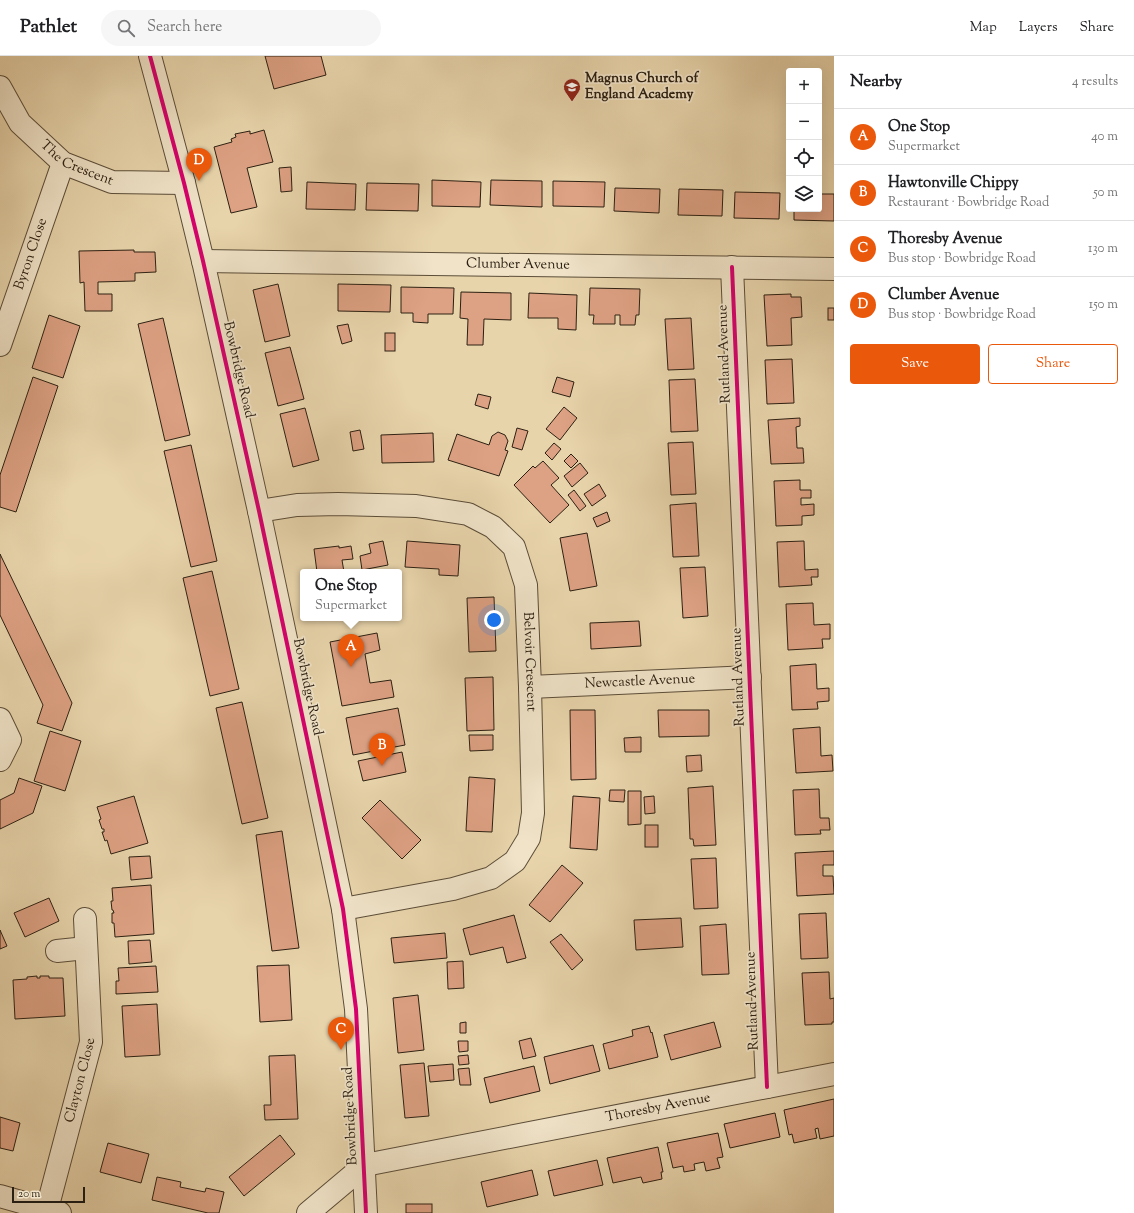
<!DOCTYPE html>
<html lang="en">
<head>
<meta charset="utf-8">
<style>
	body { margin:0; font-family:"Sorts Mill Goudy",serif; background:#f6f6f6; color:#202124 }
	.controls { position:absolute; right:12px; top:12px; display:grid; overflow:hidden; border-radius:4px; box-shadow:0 4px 16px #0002 }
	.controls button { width:36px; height:36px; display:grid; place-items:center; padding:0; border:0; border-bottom:1px solid #e0e0e0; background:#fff; color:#202124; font:20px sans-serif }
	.scale { position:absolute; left:12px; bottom:10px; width:73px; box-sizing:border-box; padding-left:4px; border:2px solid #2c2012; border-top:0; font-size:11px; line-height:14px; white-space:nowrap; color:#2c2012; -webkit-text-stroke:3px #f0e3c8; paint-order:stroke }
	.you { position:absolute; left:494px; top:564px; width:14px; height:14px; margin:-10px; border:3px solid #fff; border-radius:50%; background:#1a73e8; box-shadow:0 0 0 6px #1a73e833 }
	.badge { display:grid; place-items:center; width:26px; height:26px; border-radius:50%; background:#ea580c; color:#fff; font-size:13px; font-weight:700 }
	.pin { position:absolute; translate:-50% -33px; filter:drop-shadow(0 1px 2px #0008) }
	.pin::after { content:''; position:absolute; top:21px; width:14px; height:12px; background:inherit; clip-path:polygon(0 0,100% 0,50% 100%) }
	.popup { position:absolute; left:300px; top:513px; width:102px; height:52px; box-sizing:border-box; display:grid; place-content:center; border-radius:4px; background:#fff; filter:drop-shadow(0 1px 3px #0005); font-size:13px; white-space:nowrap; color:#757577 }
	.popup b { font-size:15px; color:#202124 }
	.popup::after { content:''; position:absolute; left:50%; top:100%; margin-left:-8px; border:8px solid transparent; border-top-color:#fff }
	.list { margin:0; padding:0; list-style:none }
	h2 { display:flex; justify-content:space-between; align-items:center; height:52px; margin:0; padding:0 16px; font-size:17px }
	h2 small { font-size:13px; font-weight:400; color:#757577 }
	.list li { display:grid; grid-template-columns:26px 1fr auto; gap:12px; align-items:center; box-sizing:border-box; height:56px; padding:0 16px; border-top:1px solid #e0e0e0 }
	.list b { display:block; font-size:15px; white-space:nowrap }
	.list p { margin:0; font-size:13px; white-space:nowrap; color:#757577 }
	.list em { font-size:13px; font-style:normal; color:#757577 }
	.actions { display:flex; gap:8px; padding:12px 16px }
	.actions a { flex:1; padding:9px 0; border:1px solid #ea580c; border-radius:4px; text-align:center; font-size:14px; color:#ea580c }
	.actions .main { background:#ea580c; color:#fff }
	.icon { flex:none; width:22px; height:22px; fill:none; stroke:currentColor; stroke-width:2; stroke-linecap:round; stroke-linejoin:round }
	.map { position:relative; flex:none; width:834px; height:1157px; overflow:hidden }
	header { display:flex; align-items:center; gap:24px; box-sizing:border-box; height:56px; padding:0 20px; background:#fff; border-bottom:1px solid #e0e0e0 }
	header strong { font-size:19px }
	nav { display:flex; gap:22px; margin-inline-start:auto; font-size:14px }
	.search { width:280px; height:36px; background:#f6f6f6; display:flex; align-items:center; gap:10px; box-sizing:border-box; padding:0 14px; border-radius:22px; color:#757577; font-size:15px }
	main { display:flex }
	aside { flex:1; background:#fff }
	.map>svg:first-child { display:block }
	.building { fill:#dda183; stroke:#2c2012 }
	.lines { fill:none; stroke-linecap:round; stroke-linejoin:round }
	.minor-casing { stroke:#5b4d38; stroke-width:24 }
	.tertiary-casing { stroke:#5b4d38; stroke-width:24 }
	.minor { stroke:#f0e3c8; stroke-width:22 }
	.tertiary { stroke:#f0e3c8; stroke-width:22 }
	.cycleway-casing { stroke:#f0e3c8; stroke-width:6 }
	.cycleway { stroke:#d6006c; stroke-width:4 }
	.labels { text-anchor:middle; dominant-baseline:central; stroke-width:3.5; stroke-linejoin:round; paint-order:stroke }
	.poi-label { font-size:14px; font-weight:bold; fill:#2c2012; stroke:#f0e3c8; text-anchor:start }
	.street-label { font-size:14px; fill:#2c2012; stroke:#f0e3c8 }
</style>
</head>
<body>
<header>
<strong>Pathlet</strong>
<div class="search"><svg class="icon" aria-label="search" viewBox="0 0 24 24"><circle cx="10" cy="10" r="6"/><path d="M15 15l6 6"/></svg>Search here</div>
<nav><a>Map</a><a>Layers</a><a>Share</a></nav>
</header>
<main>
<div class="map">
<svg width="834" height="1157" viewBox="0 0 834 1157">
	<rect width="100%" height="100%" fill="#e8d4ab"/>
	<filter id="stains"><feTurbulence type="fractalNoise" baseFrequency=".005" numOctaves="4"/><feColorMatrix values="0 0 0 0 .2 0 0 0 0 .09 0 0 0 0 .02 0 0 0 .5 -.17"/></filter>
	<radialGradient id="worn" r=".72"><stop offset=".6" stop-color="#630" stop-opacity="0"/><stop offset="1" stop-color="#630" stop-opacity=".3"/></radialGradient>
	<!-- building -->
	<g class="building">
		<polygon points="265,0 321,0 326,19 274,33"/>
		<polygon points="264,74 273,106 247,112 257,151 231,157 214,91 232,86 231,83 236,81 235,78 250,75 250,78"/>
		<polygon points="291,111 292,135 281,136 279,112"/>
		<polygon points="432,124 481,126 480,151 432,150"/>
		<polygon points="491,124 542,125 542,151 490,149"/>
		<polygon points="553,125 605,126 604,151 553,150"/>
		<polygon points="307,126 356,128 355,154 306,153"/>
		<polygon points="367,127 419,128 418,155 366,154"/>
		<polygon points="615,132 660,133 659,157 614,155"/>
		<polygon points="679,133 723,134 722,160 678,159"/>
		<polygon points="735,136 780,137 779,163 734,162"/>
		<polygon points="819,138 834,138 834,165 794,164 794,153 819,153"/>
		<polygon points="134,194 134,196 155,196 156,216 135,217 135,225 98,226 98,238 112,238 112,255 85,255 84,226 80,227 79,195"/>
		<polygon points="278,228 290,280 265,286 253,234"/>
		<polygon points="338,228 391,229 390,256 338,255"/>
		<polygon points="401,231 454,232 453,258 428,258 428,267 413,266 413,257 401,257"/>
		<polygon points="590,232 640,233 639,259 636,259 635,269 620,269 620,259 615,259 615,268 593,268 594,259 589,259"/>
		<polygon points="461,236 511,237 511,264 484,263 483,289 467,289 468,263 460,262"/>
		<polygon points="529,237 577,239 576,274 558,273 558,262 528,262"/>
		<polygon points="791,238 791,241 801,241 802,261 791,262 792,289 767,290 764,239"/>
		<rect x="828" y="252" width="6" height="12"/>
		<polygon points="49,259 80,270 63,322 32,312"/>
		<polygon points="163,262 190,379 165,385 138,268"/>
		<polygon points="691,262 694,313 668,314 665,263"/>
		<polygon points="348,268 352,285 342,288 337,270"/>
		<rect x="385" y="277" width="10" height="18"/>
		<polygon points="290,291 304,343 278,350 265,297"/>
		<polygon points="792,303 794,347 767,348 765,304"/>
		<polygon points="33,321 58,330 16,456 0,451 0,419"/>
		<polygon points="557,321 574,326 570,341 552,336"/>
		<polygon points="695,323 698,375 671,376 669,324"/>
		<polygon points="478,338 491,341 488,353 475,349"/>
		<polygon points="564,351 577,362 560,384 546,373"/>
		<polygon points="305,352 319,404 293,411 280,358"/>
		<polygon points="800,362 800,370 796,371 797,392 803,392 804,407 771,408 768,364"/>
		<polygon points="517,372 528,375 522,394 512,391"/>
		<polygon points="360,374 364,393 353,395 350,376"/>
		<polygon points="498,376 505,379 508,385 505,394 508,395 499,420 448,404 457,378 489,389 492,380"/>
		<polygon points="433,377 434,406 382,407 381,379"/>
		<polygon points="693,386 696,438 671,439 668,387"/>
		<polygon points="554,387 561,393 552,404 545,397"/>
		<polygon points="191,389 217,505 191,511 164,395"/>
		<polygon points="571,398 578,405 571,412 564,405"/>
		<polygon points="543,405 559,422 551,429 569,449 550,467 514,429 533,410 535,412"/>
		<polygon points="580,407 588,417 572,431 564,420"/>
		<polygon points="800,424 800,434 811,434 811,442 801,442 801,449 814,448 814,459 802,460 802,469 776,470 774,425"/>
		<polygon points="599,428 606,440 592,450 584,438"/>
		<polygon points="574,434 586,450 580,455 568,439"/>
		<polygon points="696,447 699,500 673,501 670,449"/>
		<polygon points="607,456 610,465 597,471 593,462"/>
		<polygon points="587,477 597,530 570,535 560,482"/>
		<polygon points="383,485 388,509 362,514 360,500 371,497 369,488"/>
		<polygon points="407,485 460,489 458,520 439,519 439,513 405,511"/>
		<polygon points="804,485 805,514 818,513 818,521 811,521 812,529 779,531 777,486"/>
		<polygon points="339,490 339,492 351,490 353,503 342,504 344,516 317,516 314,493"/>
		<polygon points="0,498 72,647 62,675 37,667 43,649 0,559"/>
		<polygon points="705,511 708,560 683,562 680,512"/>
		<polygon points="212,515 239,633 210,640 183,522"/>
		<polygon points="494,541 496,595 469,596 467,542"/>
		<polygon points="813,547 814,569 830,568 830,583 822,583 823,592 788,594 786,548"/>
		<polygon points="639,565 641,590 591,593 590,567"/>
		<polygon points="377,577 380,594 365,598 370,627 391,624 394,641 342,650 330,586"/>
		<polygon points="816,608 817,633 829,632 829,645 817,646 818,653 792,654 790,610"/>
		<polygon points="493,621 494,674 467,675 465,622"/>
		<polygon points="242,646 268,762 242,768 216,652"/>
		<polygon points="398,652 405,689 353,699 346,662"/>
		<polygon points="570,654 595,654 596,723 571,724"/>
		<polygon points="658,654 709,654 709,680 659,681"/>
		<polygon points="820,671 821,700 832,699 833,715 796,717 793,673"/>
		<polygon points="50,675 81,685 65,735 34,725"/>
		<polygon points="469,679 493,679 493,694 470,695"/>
		<polygon points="641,681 641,696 625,696 624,682"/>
		<polygon points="402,696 406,716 363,725 358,705"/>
		<polygon points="701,699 702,715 687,716 686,700"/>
		<polygon points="469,721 495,723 492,776 466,775"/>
		<polygon points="19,722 42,730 33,757 0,773 0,744 14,737"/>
		<polygon points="713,730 716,789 694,790 693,783 690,783 688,732"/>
		<polygon points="819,733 820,762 829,762 830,774 820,774 821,778 795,779 793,734"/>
		<polygon points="610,734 625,734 624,746 609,745"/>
		<polygon points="628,735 641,735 641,768 628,769"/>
		<polygon points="134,740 148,787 111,798 107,784 105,785 102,776 104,776 104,773 102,773 99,764 101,763 97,751"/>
		<polygon points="573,740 600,742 597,794 570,792"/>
		<polygon points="654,740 655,757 645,758 644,741"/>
		<polygon points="380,744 421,784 402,803 362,762"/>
		<rect x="645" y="769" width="13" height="22"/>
		<polygon points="282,775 299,892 272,895 256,779"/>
		<polygon points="834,795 834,809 823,809 823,820 833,820 834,838 797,840 795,797"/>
		<polygon points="150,800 152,822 131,824 129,801"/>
		<polygon points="716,802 718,852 694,853 691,803"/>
		<polygon points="562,809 583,827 550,866 529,849"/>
		<polygon points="151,829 154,878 115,881 114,867 112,867 112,857 114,857 113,854 112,854 111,845 113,845 112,832"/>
		<polygon points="49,842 59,865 25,881 14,857"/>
		<polygon points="826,857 828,902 801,903 799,858"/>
		<polygon points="514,859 526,902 507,907 503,891 470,899 463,873"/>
		<polygon points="681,862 683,891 636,894 634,864"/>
		<polygon points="726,868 729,918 702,919 700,870"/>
		<polygon points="0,874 7,890 0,893"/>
		<polygon points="445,877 447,902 394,907 391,882"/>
		<polygon points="561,878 583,904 572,914 550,886"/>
		<polygon points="150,884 152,906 129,908 128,885"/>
		<polygon points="463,905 464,932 448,933 447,906"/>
		<polygon points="289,909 292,964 260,966 257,910"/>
		<polygon points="156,910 158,936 116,938 116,925 119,925 118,912"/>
		<polygon points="829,916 830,943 834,942 834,966 832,966 832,968 805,969 802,917"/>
		<polygon points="37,920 37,922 40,922 40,920 49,920 49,922 63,922 65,960 15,963 13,924 27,923 27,921"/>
		<polygon points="418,939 424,994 398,997 393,942"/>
		<polygon points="157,948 160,999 125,1001 122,950"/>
		<polygon points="466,966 466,977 460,977 460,967"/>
		<polygon points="714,966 721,991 671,1004 664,979"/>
		<polygon points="649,970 651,977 652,976 658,1001 609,1013 603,988 633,980 632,974"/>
		<polygon points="531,982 536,1000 523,1003 519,985"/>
		<polygon points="458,985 468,985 468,995 459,996"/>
		<polygon points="593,989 600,1015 550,1028 544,1001"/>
		<polygon points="295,999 298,1063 265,1064 264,1049 271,1049 269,1000"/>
		<polygon points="468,999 469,1008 459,1009 458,1000"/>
		<polygon points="424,1007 429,1060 405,1062 400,1009"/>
		<polygon points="453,1008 454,1024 430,1026 428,1010"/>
		<polygon points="534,1010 540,1035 490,1047 484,1022"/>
		<polygon points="469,1012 471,1029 460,1029 458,1013"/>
		<polygon points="834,1043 834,1080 820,1083 818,1072 815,1073 817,1082 794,1087 792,1078 789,1079 784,1054"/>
		<polygon points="775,1057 780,1081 730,1092 724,1068"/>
		<polygon points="0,1061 20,1067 13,1095 0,1092"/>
		<polygon points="718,1077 723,1101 717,1102 720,1112 706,1115 704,1106 694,1108 695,1114 684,1116 683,1110 673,1112 667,1087"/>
		<polygon points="280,1079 295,1098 244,1140 229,1121"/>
		<polygon points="108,1087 149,1098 141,1127 100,1116"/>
		<polygon points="658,1091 663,1116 661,1116 662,1123 643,1127 641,1121 613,1127 607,1102"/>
		<polygon points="597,1104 603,1129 554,1140 548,1115"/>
		<polygon points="532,1114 538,1139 487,1151 481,1126"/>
		<polygon points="157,1121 181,1126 180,1131 205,1136 206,1132 224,1136 219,1157 208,1157 152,1144"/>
		<rect x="406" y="1148" width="26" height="9"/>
	</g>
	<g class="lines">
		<!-- minor casing -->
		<g class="minor-casing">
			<g id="minor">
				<path id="s1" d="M 0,31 L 20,67 L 63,107 L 112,126 L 184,127"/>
				<path id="s2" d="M 203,205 L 834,213"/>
				<polyline points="732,211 767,1031"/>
				<path id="s3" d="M 0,289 L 63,107"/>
				<path id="s4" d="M 259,455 L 297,449 L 338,448 L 416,450 L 468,458 L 493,471 L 514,491 L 526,529 L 530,631 L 533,757 L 529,782 L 515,805 L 491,822 L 453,833 L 343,853"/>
				<path id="s5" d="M 530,631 L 750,621"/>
				<polyline points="0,663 10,684 0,704"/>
				<polyline points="57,895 86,892"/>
				<polyline points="0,1140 60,1157"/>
				<path id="s6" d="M 47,1153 L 91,986 L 85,863"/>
				<path id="s7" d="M 308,1157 L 365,1109 L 834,1018"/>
			</g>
		</g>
		<!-- tertiary casing -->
		<g class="tertiary-casing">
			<polyline id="tertiary" points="150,0 184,127 203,205 259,455 343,853 356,953 366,1157"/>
		</g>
		<!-- minor -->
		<use href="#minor" class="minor"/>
		<!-- tertiary -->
		<use href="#tertiary" class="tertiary"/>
		<!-- cycleway casing -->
		<g class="cycleway-casing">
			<g id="cycleway">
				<polyline points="150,0 184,127 203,205 259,455 343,853 356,953 366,1157"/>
				<polyline points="732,211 767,1031"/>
			</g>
		</g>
		<!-- cycleway -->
		<use href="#cycleway" class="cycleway"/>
	</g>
	<!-- icons -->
	<defs>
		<g id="school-pin" transform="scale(0.9)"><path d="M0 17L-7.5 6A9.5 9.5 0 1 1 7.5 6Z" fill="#8f2418" stroke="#f0e3c8"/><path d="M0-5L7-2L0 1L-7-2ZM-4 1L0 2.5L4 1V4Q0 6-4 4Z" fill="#fff"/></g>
	</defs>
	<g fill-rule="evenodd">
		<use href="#school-pin" x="572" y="31"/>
	</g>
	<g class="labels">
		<!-- poi labels -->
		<g class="poi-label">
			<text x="585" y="23">Magnus Church of<tspan x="585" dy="16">England Academy</tspan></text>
		</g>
		<!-- street labels -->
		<g class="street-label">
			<text stroke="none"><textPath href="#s1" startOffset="112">The Crescent</textPath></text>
			<text stroke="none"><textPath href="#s3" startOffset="96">Byron Close</textPath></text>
			<text stroke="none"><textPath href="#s2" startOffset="315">Clumber Avenue</textPath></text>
			<text transform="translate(725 298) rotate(-92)">Rutland Avenue</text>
			<text transform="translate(238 314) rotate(77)">Bowbridge Road</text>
			<text stroke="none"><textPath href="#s4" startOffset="384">Belvoir Crescent</textPath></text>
			<text transform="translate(739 621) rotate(-92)">Rutland Avenue</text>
			<text stroke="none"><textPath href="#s5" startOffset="110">Newcastle Avenue</textPath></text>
			<text transform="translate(307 631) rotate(78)">Bowbridge Road</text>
			<text transform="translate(753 945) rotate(-92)">Rutland Avenue</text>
			<text stroke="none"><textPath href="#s6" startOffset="133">Clayton Close</textPath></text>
			<text stroke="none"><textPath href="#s7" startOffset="373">Thoresby Avenue</textPath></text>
			<text transform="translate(351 1060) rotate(-93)">Bowbridge Road</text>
		</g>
	</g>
	<rect width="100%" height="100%" filter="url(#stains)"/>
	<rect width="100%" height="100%" fill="url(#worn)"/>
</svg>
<div class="controls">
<button>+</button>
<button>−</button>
<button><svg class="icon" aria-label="locate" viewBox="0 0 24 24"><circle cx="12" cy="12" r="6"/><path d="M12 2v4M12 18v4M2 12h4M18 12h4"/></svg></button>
<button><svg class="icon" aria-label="layers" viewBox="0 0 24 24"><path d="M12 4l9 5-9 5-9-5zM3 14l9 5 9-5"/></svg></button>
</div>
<div class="scale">20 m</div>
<div class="you"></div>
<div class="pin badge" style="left:351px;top:611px">A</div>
<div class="popup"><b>One Stop</b>Supermarket</div>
<div class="pin badge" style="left:382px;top:710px">B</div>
<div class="pin badge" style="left:341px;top:994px">C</div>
<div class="pin badge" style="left:199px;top:125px">D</div>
</div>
<aside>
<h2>Nearby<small>4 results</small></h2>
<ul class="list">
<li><span class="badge">A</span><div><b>One Stop</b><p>Supermarket</p></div><em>40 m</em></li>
<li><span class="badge">B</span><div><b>Hawtonville Chippy</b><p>Restaurant · Bowbridge Road</p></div><em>50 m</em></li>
<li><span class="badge">C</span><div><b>Thoresby Avenue</b><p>Bus stop · Bowbridge Road</p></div><em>130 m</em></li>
<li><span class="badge">D</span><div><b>Clumber Avenue</b><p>Bus stop · Bowbridge Road</p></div><em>150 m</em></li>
</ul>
<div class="actions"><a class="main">Save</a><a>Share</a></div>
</aside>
</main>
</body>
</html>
